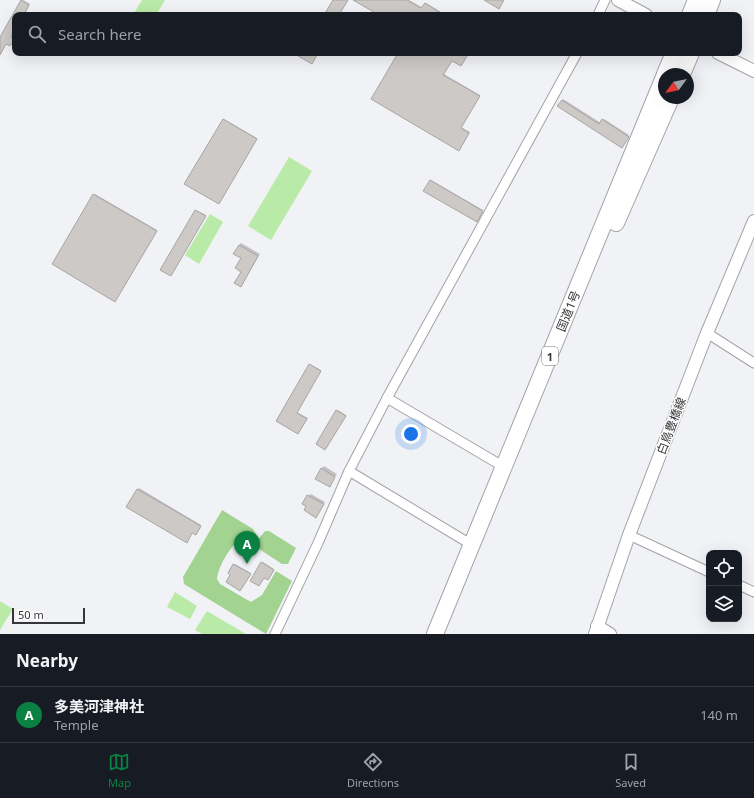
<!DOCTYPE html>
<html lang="en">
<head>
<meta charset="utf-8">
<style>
	body { margin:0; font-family:"Noto Sans","Noto Sans JP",sans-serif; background:#242831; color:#f1f3f6 }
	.controls { position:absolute; right:12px; bottom:12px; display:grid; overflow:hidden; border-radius:8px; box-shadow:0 4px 16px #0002 }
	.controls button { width:36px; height:36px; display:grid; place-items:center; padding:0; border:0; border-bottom:1px solid #363941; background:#171b24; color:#f1f3f6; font:20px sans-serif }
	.compass { position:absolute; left:658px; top:68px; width:36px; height:36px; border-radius:50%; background:#171b24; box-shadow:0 4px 16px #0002; rotate:237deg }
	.scale { position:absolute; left:12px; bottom:10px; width:73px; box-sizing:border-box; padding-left:4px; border:2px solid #353637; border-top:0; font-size:11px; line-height:14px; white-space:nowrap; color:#353637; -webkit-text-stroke:3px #fff; paint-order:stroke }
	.you { position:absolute; left:411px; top:434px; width:14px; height:14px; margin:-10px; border:3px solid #fff; border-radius:50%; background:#1a73e8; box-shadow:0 0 0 6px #1a73e833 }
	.badge { display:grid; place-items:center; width:26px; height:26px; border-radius:50%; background:#0b8043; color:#fff; font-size:13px; font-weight:700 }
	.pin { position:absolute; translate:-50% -33px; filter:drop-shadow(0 1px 2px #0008) }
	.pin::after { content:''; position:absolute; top:21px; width:14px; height:12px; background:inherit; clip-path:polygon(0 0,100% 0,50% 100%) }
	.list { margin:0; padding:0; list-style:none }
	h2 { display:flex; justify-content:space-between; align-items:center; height:52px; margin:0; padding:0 16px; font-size:17px }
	h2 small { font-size:13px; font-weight:400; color:#9ea1a6 }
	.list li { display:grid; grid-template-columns:26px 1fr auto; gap:12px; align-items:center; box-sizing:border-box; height:56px; padding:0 16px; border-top:1px solid #363941 }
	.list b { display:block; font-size:15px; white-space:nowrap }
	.list p { margin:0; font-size:13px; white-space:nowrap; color:#9ea1a6 }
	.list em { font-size:13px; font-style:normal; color:#9ea1a6 }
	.icon { flex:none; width:22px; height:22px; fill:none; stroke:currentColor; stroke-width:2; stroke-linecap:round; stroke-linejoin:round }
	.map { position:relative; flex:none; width:754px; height:634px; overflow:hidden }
	.search { position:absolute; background:#171b24; box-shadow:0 4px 16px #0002; left:12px; right:12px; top:12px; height:44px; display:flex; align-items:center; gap:10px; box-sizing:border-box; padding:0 14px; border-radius:8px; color:#9ea1a6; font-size:15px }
	.sheet { height:108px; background:#171b24 }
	nav { display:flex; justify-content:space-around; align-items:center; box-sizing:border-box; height:56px; border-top:1px solid #363941; background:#171b24; font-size:11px; color:#9ea1a6 }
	nav a { display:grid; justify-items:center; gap:2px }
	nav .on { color:#0b8043 }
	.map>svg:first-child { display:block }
	.green { fill:#baeaa8 }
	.forest { fill:#a2d390 }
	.shadow { fill:#0003 }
	.building { fill:#cdc9c6; stroke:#a8a5a2 }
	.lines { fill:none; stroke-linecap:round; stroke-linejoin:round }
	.street-casing { stroke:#a3a3a7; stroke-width:11 }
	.secondary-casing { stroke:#a3a3a7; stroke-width:14 }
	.highway-casing { stroke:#a3a3a7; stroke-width:18 }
	.street { stroke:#fff; stroke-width:9 }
	.secondary { stroke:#fff; stroke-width:12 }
	.highway { stroke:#fff; stroke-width:16 }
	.labels { text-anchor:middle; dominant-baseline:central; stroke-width:3; stroke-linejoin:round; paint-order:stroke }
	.shield { fill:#fff; stroke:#727273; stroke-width:1 }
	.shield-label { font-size:11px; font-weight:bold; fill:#353637 }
	.street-label { font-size:12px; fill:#353637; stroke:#fff }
</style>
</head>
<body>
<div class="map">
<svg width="754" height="634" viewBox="0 0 754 634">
	<rect width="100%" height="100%" fill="#f1f2f6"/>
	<!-- green -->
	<g class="green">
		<polygon points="142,0 165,0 156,15 133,15"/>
		<polygon points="289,157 312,171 271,240 248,226"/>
		<polygon points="210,214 223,222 199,264 185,255"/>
		<polygon points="175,592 197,606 190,619 167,607"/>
		<polygon points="0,601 13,609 0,630"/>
		<polygon points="207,611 246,634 202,634 195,630"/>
	</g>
	<!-- forest -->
	<g class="forest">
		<path d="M 222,510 L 253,529 L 256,534 L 250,541 L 242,538 C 231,544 218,567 217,579 L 220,584 L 251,602 L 262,595 L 276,571 L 292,581 L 266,634 L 184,584 L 183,577 Z"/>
		<polygon points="265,531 269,531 296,548 288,564 282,564 256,547 256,542"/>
	</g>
	<!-- shadow -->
	<g class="shadow">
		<polygon points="23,0 30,4 23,15 15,15 15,29 11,35 15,37 11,44 6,43 0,54 0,39"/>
		<polygon points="355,0 409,0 423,8 426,3 446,15 381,15"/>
		<polygon points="399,53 468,53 452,60 444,74 480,95 461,127 470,132 460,149"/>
		<polygon points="563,99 601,123 604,119 629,135 623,145 559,106"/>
		<polygon points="224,119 257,138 220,202 223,120"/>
		<polygon points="431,180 483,210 478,220 430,181"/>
		<polygon points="95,194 157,230 116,300 94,195"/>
		<polygon points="196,210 206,215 172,274 162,270"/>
		<polygon points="241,243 260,254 241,286 242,258 239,245"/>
		<polygon points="310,364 321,370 297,412 308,418 299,432 277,420"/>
		<polygon points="338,410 346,415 326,448 337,411"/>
		<polygon points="324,466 337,474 329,486 321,469"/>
		<polygon points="139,488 201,525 196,533 128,507"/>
		<polygon points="311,494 325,502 316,516 307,506 308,496"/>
		<polygon points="263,562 274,569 269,578 262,563"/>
		<polygon points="235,564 251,573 240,590 229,573"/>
	</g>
	<!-- building -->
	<g class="building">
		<polygon points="21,0 29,5 24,15 15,15 15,30 11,37 15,39 10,46 6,44 0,55 0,37"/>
		<polygon points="333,0 348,0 339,15 324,15"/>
		<polygon points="353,0 407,0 421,8 425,3 444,15 379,15"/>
		<polygon points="484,0 504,0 499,9"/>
		<polygon points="293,53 318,53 312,64"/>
		<polygon points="398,53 469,53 461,66 452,61 443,75 480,96 461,128 469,133 459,151 371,99"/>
		<polygon points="562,100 599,124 602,119 629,137 622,148 557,106"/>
		<polygon points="223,119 257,139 219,204 184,184"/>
		<polygon points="430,180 483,211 477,222 423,191"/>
		<polygon points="93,194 157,231 115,302 52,264"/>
		<polygon points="195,210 206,216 171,276 160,270"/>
		<polygon points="239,245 258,256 241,287 234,283 241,272 235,268 241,258 233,254"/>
		<polygon points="309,364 321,371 297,413 307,419 298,434 276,421"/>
		<polygon points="336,410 346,416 325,450 316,444"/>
		<polygon points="321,468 335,477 330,487 315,479"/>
		<polygon points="137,489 201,526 196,535 192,533 187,543 126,507"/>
		<polygon points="307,495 324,504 316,518 304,510 306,506 302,504"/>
		<polygon points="261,562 274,570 268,580 264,578 259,586 250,581"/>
		<polygon points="233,564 251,574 240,591 226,582 230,575 228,573"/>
	</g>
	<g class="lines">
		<!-- street casing -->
		<g class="street-casing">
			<g id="street">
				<polyline points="598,15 605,0"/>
				<polyline points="707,333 754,363"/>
				<polyline points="387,398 504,467"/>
				<polyline points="349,471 472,545"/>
				<polyline points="629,535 709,572"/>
				<polyline points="739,585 754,592"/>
				<polyline points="275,634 318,543 349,471 387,398 577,53"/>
			</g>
		</g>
		<!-- secondary casing -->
		<g class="secondary-casing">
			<g id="secondary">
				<polyline points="618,0 646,15"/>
				<polyline points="718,53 754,71"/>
				<polyline points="597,626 610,634"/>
				<polyline points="595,634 629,535 661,452 707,333 754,221"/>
			</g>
		</g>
		<!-- highway casing -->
		<g class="highway-casing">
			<g id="highway">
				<polyline points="690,15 696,0"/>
				<polyline points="706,15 712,0"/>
				<polyline points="665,74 674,53"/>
				<polyline points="682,74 691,53"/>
				<polyline points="616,223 671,98"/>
				<polyline points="435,634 664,77"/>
			</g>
		</g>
		<!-- street -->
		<use href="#street" class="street"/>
		<!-- secondary -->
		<use href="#secondary" class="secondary"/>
		<!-- highway -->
		<use href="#highway" class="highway"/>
	</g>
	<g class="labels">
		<!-- shield labels -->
		<rect class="shield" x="542" y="347" width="16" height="18" rx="3"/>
		<g class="shield-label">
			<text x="550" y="356">1</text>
		</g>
		<!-- street labels -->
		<g class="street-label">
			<text transform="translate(568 311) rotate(-68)">国道1号</text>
			<text transform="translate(671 426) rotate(-69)">白鳥豊橋線</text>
		</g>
	</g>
</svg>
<div class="controls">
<button><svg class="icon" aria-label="locate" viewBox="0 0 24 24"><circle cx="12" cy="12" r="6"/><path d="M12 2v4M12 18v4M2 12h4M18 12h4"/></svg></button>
<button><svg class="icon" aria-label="layers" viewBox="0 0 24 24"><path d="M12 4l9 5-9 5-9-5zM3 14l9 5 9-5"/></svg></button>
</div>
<svg class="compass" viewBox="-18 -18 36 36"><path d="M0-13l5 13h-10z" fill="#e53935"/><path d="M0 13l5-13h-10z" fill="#9ea1a6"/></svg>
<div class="scale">50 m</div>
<div class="you"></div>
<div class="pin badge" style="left:247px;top:564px">A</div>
<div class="search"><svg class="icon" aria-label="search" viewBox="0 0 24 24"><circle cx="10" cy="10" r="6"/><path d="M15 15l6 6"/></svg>Search here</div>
</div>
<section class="sheet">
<h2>Nearby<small></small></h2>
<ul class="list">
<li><span class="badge">A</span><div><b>多美河津神社</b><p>Temple</p></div><em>140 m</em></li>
</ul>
</section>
<nav>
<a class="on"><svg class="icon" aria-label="map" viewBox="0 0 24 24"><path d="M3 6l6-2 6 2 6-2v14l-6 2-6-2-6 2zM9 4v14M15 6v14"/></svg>Map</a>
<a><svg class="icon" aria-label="directions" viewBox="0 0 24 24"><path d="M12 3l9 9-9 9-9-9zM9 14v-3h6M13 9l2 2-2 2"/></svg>Directions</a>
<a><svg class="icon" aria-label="saved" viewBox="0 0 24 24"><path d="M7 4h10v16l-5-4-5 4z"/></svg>Saved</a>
</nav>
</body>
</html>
